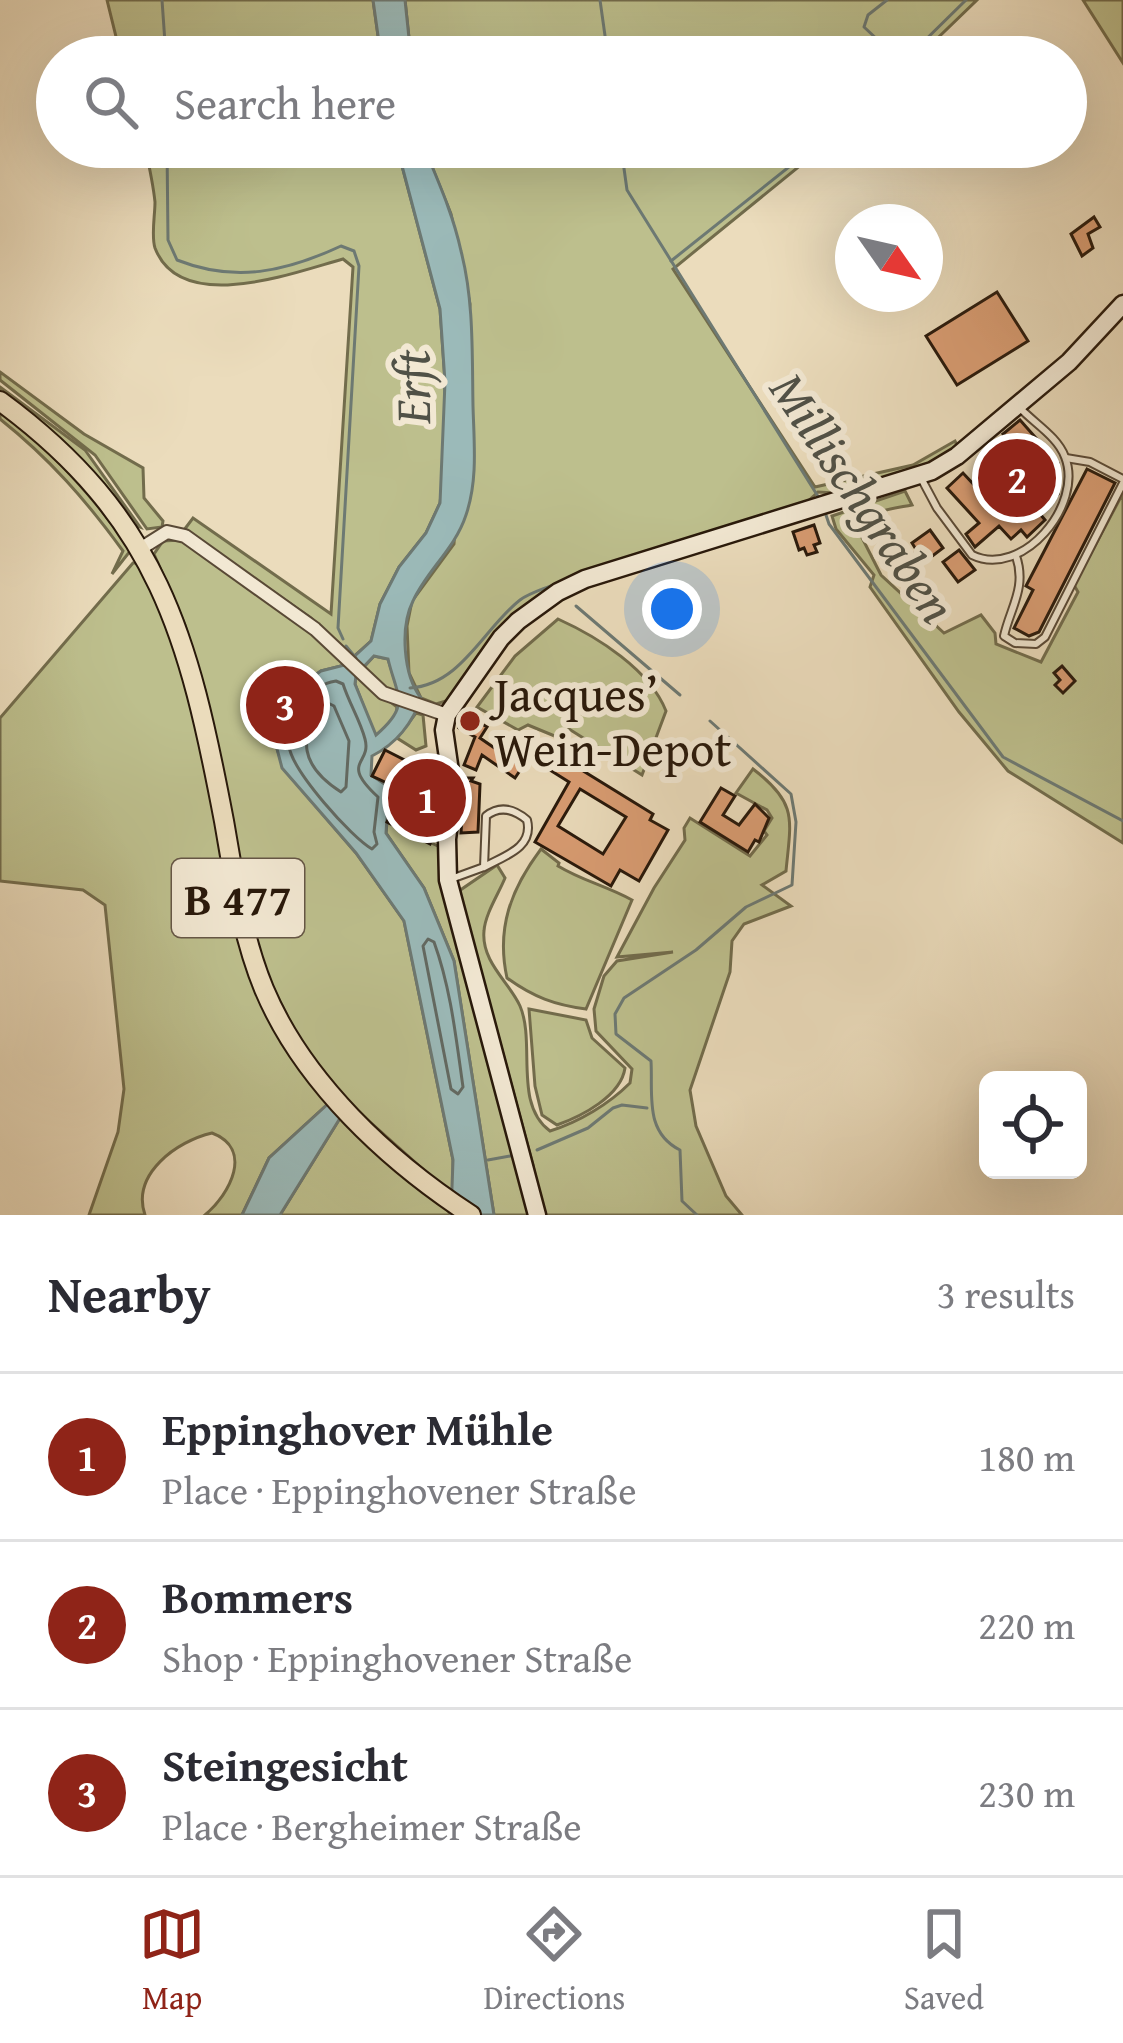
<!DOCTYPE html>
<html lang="en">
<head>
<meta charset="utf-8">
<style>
	body { margin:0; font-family:"Gentium Book Plus",serif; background:#f2f2f3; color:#2b2b33 }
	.controls { position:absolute; right:36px; bottom:36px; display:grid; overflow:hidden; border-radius:18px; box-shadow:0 12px 48px #0002 }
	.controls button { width:108px; height:108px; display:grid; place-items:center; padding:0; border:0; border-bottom:3px solid #e1e1e2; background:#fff; color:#2b2b33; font:60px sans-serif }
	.compass { position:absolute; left:835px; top:204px; width:108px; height:108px; border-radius:50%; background:#fff; box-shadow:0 12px 48px #0002; rotate:124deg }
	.you { position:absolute; left:672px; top:609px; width:42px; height:42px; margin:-30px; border:9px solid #fff; border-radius:50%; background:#1a73e8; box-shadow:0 0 0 18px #1a73e833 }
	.badge { display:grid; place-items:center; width:78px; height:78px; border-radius:50%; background:#8f2418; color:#fff; font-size:39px; font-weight:700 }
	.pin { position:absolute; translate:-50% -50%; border:6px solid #fff; box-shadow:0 3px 12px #0006 }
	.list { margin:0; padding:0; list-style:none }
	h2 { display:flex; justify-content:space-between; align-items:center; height:156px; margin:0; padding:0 48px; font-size:51px }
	h2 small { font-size:39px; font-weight:400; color:#7c7c81 }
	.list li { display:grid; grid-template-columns:78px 1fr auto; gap:36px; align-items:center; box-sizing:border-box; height:168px; padding:0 48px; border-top:3px solid #e1e1e2 }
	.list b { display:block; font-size:45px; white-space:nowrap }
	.list p { margin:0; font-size:39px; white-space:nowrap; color:#7c7c81 }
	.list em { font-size:39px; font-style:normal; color:#7c7c81 }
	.icon { flex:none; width:66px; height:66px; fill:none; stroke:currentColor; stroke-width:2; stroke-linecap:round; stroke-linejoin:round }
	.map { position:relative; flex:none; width:1123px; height:1215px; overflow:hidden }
	.search { position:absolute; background:#fff; box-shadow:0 12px 48px #0002; left:36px; right:36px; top:36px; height:132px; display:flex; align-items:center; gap:30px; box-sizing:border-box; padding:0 42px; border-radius:66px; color:#7c7c81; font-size:45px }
	.sheet { height:660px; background:#fff }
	nav { display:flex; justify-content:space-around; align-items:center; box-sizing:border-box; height:168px; border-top:3px solid #e1e1e2; background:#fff; font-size:33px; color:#7c7c81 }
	nav a { display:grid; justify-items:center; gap:6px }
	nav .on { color:#8f2418 }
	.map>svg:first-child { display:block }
	.green { fill:#bdbf8d; stroke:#726c4c; stroke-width:3 }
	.water { fill:#9bbab9; stroke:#6d7973; stroke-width:3; fill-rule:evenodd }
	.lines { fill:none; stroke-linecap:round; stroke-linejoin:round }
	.shore { stroke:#626962; stroke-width:3 }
	.stream { stroke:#6d7973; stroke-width:3 }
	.building { fill:#d99c72; stroke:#28180a; stroke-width:3; fill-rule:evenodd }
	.service-casing { stroke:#594936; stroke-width:10 }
	.minor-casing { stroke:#594936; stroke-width:16 }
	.secondary-casing { stroke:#28180a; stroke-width:21 }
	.primary-casing { stroke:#28180a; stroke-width:22 }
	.service { stroke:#f2e8d3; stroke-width:6 }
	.minor { stroke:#f2e8d3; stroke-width:12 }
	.secondary { stroke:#f2e8d3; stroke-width:16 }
	.primary { stroke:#ebdcbc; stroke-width:18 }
	.poi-dot { fill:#8f2418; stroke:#f2e8d3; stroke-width:4.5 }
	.labels { text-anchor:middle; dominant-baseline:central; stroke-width:12; stroke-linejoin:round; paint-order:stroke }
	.shield { fill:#f2e8d3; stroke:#655646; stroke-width:3 }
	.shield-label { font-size:45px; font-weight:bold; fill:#28180a }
	.poi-label { font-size:48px; fill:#28180a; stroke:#f2e8d3; text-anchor:start }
	.water-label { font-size:51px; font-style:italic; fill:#505147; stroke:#f2e8d3 }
</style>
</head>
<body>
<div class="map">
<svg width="1123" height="1215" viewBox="0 0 1123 1215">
	<rect width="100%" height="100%" fill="#ebdcbc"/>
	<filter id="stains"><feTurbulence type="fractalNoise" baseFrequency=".00167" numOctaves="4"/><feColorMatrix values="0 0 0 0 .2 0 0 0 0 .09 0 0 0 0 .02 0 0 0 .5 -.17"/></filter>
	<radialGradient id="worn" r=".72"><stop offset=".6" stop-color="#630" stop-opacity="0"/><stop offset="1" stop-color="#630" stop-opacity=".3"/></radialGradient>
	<!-- green -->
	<g class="green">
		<polygon points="107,0 373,0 381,57 121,57"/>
		<polygon points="405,0 977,0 918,57 411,57"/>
		<polygon points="1083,0 1123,0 1123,63"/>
		<path d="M 145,147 L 397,147 L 440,309 L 445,382 L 444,467 L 440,503 L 426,533 L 399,567 L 380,604 L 371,641 L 352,658 L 311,618 L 184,530 L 193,518 L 331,614 L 353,267 L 343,259 C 295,272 181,316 155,248 C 151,236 155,216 155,202 C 153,183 149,165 145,147 Z"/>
		<polygon points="424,147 823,147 673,269 815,487 913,465 955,441 958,447 936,462 836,493 818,492 805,504 556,587 446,701 436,704 421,698 409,673 407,626 412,601 454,544 470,304 451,214"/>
		<polygon points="0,372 84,434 143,468 144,498 163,521 162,527 147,529 95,455 0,380"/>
		<polygon points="0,387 85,450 140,527 131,524 0,394"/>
		<path d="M 0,410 C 52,450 93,496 131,550 L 112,574 L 123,551 C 86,500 49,458 0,419 Z"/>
		<path d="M 905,491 L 912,505 C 891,509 870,510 857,528 L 881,575 L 944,633 L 981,615 L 995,633 L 996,644 L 1041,662 L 1078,592 L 1074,585 L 1123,493 L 1123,843 L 1008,771 L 959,712 L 870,587 L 874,575 L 836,529 L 832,516 Z"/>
		<polygon points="181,540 305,627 345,665 321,671 308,680 286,713 276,745 283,768 356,853 404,921 453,1160 453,1196 351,1105 306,1050 272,990 253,937 205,690 185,625 154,554 163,541"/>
		<path d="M 133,563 L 140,563 L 182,660 L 234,909 L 330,1102 L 269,1158 L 242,1215 L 205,1215 C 230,1194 254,1149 212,1133 C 177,1141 131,1174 145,1215 L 89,1215 L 118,1132 L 124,1089 L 105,905 L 83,890 L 0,881 L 0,718 Z"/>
		<path d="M 558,619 C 598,637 650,670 666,711 L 642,775 L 569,729 L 557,737 L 528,725 L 518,730 L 477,707 L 515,656 Z"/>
		<polygon points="374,656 388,659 399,694 385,688 363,668"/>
		<polygon points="356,675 397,707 396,715 378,735 375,736 355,684"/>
		<polygon points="416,713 423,715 426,746 416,750 397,738"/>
		<path d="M 753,769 C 798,803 791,819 786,871 L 762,885 L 791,906 L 744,924 L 732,941 L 730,972 L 690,1090 L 696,1126 L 726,1196 L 742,1215 L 542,1215 L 533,1165 L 459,891 L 497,865 L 505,878 C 499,893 485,914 484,931 C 481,962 510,983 520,1006 C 536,1043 513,1104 550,1131 C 579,1122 609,1104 630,1083 L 632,1069 L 596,1031 L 594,1009 L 604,976 L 617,961 L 673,952 L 617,957 L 654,888 L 685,840 L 684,828 L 690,818 L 750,856 L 767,835 L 764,831 L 772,818 L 767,810 L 736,793 Z"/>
		<polygon points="387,822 442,848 532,1215 494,1215 454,961 424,888 386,833"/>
		<path d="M 541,849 L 559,863 L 558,866 C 583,881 604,885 632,900 L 586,1009 C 555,1005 533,997 507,978 C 496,928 511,889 541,849 Z"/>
		<path d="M 529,1009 L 586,1020 L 592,1038 L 625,1068 C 621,1096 582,1116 557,1125 L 542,1115 L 535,1086 Z"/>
		<polygon points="342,1115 444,1205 451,1215 280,1215"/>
	</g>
	<!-- water -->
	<g class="water">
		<polygon points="373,0 405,0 411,57 381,57"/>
		<path d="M 397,147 L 424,147 C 438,181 453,214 461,251 C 474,301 472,354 473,406 C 474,443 478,480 466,515 C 455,549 427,570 413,601 C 400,627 403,675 421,698 C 413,723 396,744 372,756 L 371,775 L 389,787 L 386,833 L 424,888 L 454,961 L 494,1215 L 451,1215 L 453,1160 L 404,921 L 356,853 L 282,768 L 276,745 L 286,713 L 308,680 L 321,671 L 345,665 L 371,641 L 380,604 L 399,567 L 426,533 L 440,503 L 445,382 L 440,309 ZM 374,656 L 388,659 C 397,697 411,705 376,735 L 355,684 L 356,675 Z"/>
		<polygon points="330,1102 342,1115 280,1215 242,1215 269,1158"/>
	</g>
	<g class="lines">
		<!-- shore -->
		<g class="shore">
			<path d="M 336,681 L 343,684 C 349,703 360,720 365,739 C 372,765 339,761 378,797 L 374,832 L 377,844 L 372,849 C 352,838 292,771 289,746 C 288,730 299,716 307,703 C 316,690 321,683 336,681 Z"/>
			<path d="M 328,703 L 334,706 L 349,741 L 346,787 L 341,792 C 302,767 294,737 328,703 Z"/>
			<path d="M 428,939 L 434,942 C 451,989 456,1038 463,1087 L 458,1094 L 451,1089 L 423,946 Z"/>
		</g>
		<!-- stream -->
		<g class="stream">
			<polyline points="162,0 166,57"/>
			<polyline points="600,0 608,57"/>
			<polyline points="887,0 868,15 864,27 896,57"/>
			<polyline points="908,57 966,0"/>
			<path d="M 167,147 L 168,240 L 177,260 C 235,283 285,272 341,246 L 354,251 L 359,266 L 338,628 L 343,639"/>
			<polyline points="621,147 627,190 819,498"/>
			<polyline points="671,261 814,147"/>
			<polyline points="825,512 829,524 1003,757 1123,821"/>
			<polyline points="576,606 680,695"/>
			<polyline points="346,646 356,658"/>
			<path d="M 410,688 C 461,685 484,628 520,600 C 529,593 544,589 555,584"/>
			<polyline points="537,1150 588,1128 613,1108 622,1105 647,1108"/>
			<polyline points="488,1160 510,1156"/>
			<path d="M 697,1215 L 682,1201 L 680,1150 C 644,1132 653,1094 651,1061 L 616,1034 L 615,1014 L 624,998 L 696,950 L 746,907 L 792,885 L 796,822 L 791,794 L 710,721"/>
		</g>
	</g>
	<!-- building -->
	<g class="building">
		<polygon points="1094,217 1100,227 1088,234 1093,248 1082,256 1071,234"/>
		<polygon points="997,292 1028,341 957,385 926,336"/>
		<polygon points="1020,420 1058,463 1044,479 1058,494 1040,514 1045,520 1027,537 1021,530 1011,539 999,526 975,547 966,534 979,523 947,488 963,473 977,488 980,485 985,491 1018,461 1011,453 1016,449 1003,434"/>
		<polygon points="1087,469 1115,483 1039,632 1029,636 1014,628 1033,590 1026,586"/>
		<polygon points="814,525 820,543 814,545 817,552 807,555 804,548 799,550 793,532"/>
		<polygon points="930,530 943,548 919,566 912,555 917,551 912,543"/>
		<polygon points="959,550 975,570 958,582 943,562"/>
		<polygon points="1062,666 1075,681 1063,693 1055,685 1060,680 1054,673"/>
		<path d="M 467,715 L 487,727 L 480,738 L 515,762 L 533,740 L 653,814 L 650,820 L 668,830 L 639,881 L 620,870 L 611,886 L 535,842 L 569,782 L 526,755 L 529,757 L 515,778 L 482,755 L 476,770 L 464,765 L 475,737 L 459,728 ZM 580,789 L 626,817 L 603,854 L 558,826 Z"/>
		<polygon points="385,750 438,777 440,791 426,822 436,827 430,844 387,822 402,790 372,776"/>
		<polygon points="464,778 473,778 471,781 480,784 478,832 461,833"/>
		<polygon points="721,788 735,796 723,815 739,825 755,804 769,818 759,842 755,840 748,852 700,822"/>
	</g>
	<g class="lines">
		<!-- service casing -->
		<g class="service-casing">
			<g id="service">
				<polyline points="1066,458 1090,462 1123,479"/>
				<path d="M 921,478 L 937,508 L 972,555 C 1022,579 1084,505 1065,457 C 1058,437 1034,423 1020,408"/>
				<path d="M 1016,556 C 1027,588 1010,608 1004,636 L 1015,643 L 1036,644 L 1045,637 L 1123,483"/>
				<path d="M 451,879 L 484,867 L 486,816 C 500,805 514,809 527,820 C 534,848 504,856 484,867"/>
			</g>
		</g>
		<!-- minor casing -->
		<g class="minor-casing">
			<polyline id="minor" points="140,549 167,532 185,536 315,629 383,693 447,715"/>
		</g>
		<!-- secondary casing -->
		<g class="secondary-casing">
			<polyline id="secondary" points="537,1215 448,880 447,839 453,792 444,730 447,715 501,638 518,621 558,592 585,579 932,471 957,456 1069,362 1123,304"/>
		</g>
		<!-- primary casing -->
		<g class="primary-casing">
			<path id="primary" d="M 0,401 C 159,518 189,637 224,821 C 234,878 242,936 264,989 C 303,1082 388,1161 471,1215"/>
		</g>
		<!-- service -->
		<use href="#service" class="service"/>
		<!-- minor -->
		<use href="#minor" class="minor"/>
		<!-- secondary -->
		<use href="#secondary" class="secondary"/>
		<!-- primary -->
		<use href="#primary" class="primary"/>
	</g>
	<!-- markers -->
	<circle class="poi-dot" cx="470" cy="721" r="12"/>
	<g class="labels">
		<!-- shield labels -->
		<rect class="shield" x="172" y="859" width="132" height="78" rx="9"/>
		<g class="shield-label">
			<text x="238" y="898">B 477</text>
		</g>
		<!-- poi labels -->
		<g class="poi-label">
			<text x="494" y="693">Jacques’<tspan x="494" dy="55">Wein-Depot</tspan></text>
		</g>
		<!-- water labels -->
		<g class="water-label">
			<text transform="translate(411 387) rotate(-91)">Erft</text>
			<text transform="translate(864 497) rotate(56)">Millischgraben</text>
		</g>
	</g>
	<rect width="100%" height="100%" filter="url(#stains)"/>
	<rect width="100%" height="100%" fill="url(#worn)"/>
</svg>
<div class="controls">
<button><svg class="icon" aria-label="locate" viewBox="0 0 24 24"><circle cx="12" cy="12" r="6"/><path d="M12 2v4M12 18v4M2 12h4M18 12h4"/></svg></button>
</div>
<svg class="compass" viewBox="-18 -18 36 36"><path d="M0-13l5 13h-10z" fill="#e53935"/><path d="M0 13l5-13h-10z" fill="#7c7c81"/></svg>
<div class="you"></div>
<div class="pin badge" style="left:427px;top:798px">1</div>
<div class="pin badge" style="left:1017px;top:478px">2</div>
<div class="pin badge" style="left:285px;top:705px">3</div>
<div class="search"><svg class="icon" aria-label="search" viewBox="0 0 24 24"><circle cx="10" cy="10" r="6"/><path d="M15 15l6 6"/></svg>Search here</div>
</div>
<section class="sheet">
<h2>Nearby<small>3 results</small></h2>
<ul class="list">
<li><span class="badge">1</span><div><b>Eppinghover Mühle</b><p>Place · Eppinghovener Straße</p></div><em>180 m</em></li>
<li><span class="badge">2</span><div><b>Bommers</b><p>Shop · Eppinghovener Straße</p></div><em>220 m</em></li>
<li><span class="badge">3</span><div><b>Steingesicht</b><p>Place · Bergheimer Straße</p></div><em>230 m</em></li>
</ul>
</section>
<nav>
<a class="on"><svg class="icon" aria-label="map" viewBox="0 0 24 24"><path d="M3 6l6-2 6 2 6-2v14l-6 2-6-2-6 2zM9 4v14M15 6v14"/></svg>Map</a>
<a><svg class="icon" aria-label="directions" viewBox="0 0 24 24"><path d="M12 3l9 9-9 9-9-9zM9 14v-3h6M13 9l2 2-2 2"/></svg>Directions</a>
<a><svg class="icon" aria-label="saved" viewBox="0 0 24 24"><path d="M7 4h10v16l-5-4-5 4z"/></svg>Saved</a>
</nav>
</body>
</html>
